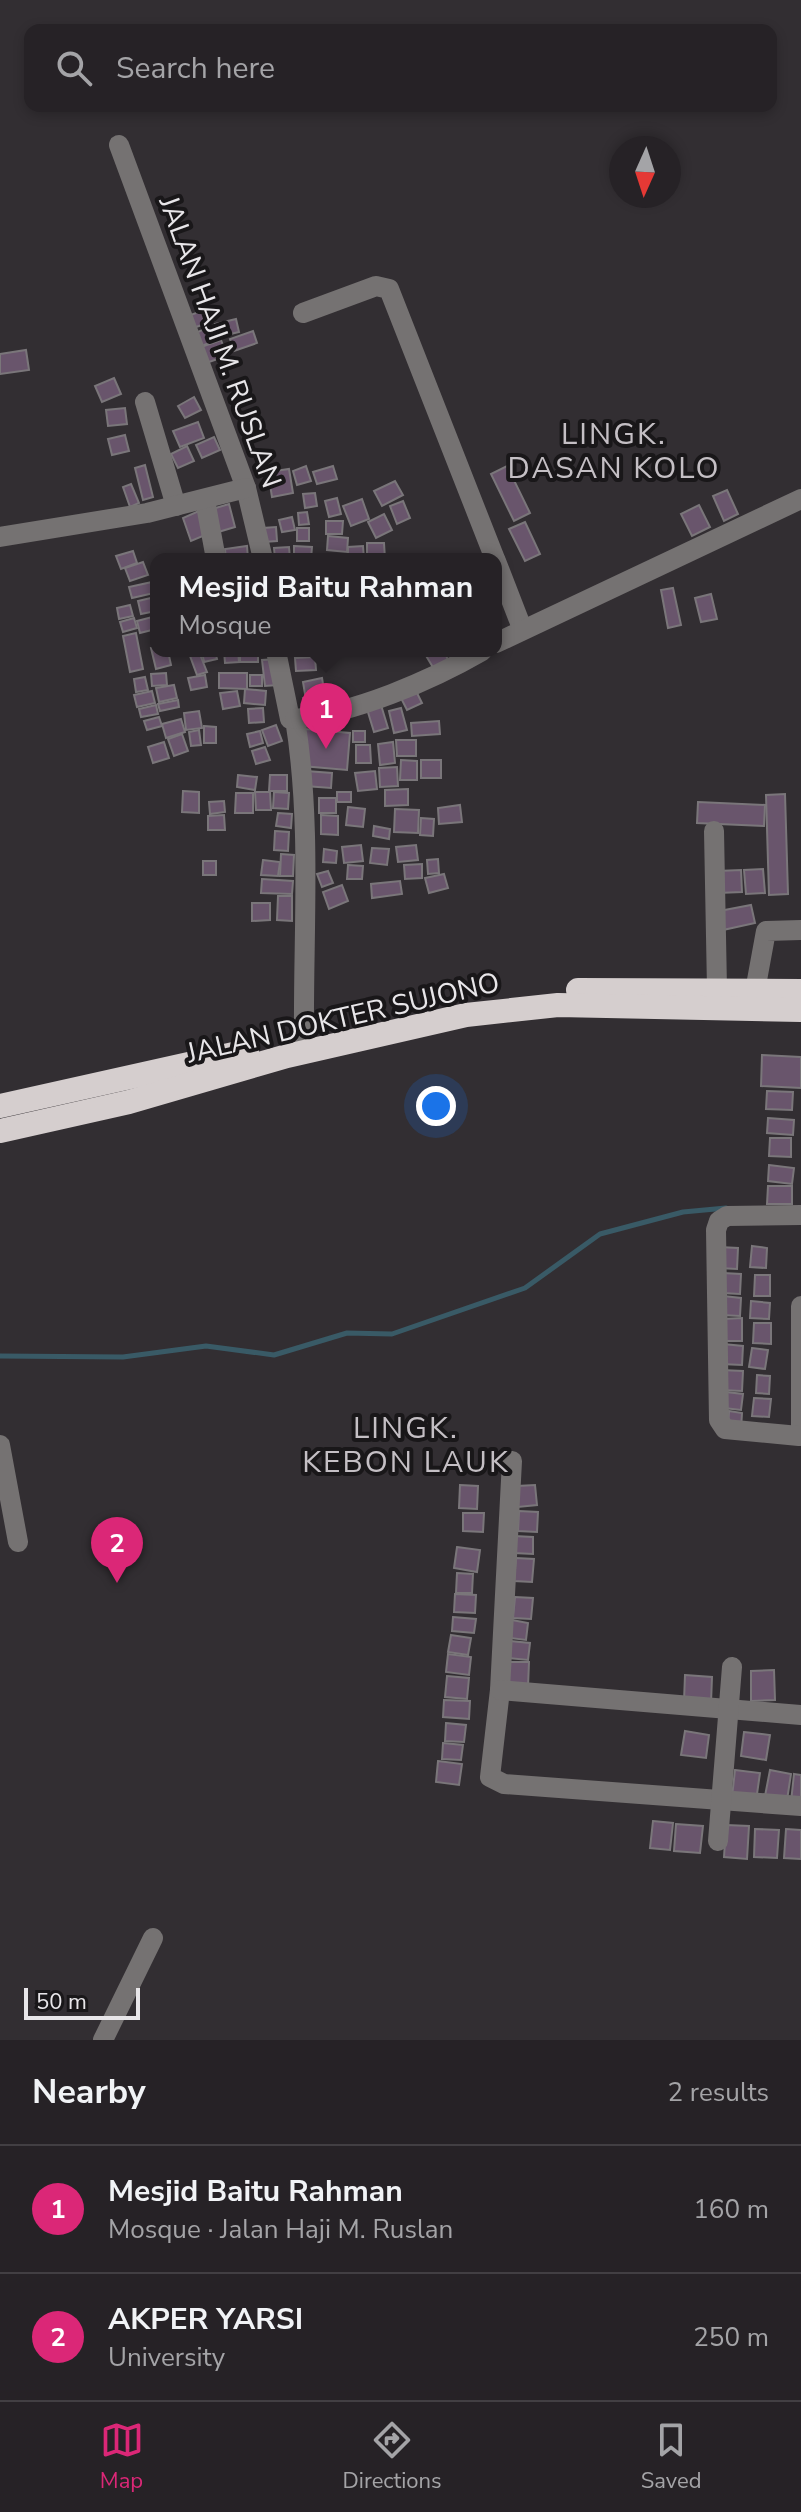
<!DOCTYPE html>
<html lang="en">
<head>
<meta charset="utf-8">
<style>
	body { margin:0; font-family:"Nunito Sans",sans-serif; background:#322f32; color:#f1f3f6 }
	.compass { position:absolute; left:609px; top:136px; width:72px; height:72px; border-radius:50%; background:#262226; box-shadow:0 4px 12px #0003; rotate:183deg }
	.scale { position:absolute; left:24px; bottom:20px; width:116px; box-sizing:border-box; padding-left:8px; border:4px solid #e8e6e9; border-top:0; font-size:22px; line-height:28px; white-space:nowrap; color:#e8e6e9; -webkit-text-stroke:6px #191719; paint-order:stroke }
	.you { position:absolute; left:436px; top:1106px; width:28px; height:28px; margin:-20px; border:6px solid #fff; border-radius:50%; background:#1a73e8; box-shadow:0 0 0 12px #1a73e833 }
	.badge { display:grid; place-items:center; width:52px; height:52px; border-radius:50%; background:#db2777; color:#fff; font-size:26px; font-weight:700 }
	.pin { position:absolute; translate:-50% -66px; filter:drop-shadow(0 2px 4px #0008) }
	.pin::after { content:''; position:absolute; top:42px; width:28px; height:24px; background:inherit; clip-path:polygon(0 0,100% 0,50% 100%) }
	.popup { position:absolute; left:150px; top:553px; width:352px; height:104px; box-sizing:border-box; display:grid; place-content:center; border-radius:16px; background:#262226; filter:drop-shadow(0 2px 6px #0005); font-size:26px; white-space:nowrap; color:#a4a4a7 }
	.popup b { font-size:30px; color:#f1f3f6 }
	.popup::after { content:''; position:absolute; left:50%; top:100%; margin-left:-16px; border:16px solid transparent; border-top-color:#262226 }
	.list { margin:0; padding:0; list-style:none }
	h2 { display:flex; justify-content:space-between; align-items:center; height:104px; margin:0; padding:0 32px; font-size:34px }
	h2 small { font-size:26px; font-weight:400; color:#a4a4a7 }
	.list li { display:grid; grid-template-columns:52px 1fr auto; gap:24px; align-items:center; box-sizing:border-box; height:128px; padding:0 32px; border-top:2px solid #423f43 }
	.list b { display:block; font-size:30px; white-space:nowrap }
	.list p { margin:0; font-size:26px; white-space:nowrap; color:#a4a4a7 }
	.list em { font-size:26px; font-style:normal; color:#a4a4a7 }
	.icon { flex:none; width:44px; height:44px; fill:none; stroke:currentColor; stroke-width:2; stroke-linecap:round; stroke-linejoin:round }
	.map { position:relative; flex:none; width:801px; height:2040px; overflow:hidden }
	.search { position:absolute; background:#262226; box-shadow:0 4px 12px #0003; left:24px; right:24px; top:24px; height:88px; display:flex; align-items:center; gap:20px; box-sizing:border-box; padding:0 28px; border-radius:16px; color:#a4a4a7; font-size:30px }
	.sheet { height:360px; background:#262226 }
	nav { display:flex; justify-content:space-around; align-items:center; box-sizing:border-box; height:112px; border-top:2px solid #423f43; background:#262226; font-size:22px; color:#a4a4a7 }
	nav a { display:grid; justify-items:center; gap:4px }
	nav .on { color:#db2777 }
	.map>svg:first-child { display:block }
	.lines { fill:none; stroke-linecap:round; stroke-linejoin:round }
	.stream { stroke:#395a66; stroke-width:5 }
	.building { fill:#69556c; stroke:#7a767a; stroke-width:2 }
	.minor { stroke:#757272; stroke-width:20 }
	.highway { stroke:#d5cece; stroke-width:24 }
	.labels { text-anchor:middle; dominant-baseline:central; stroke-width:8; stroke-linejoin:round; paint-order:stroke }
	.street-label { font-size:28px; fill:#e8e6e9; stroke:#191719 }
	.neighbourhood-label { font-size:30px; letter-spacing:2px; fill:#c4bfc4; stroke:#191719 }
</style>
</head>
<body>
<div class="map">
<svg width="801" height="2040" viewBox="0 0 801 2040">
	<rect width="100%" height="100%" fill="#322e32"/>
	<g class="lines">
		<!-- stream -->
		<polyline class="stream" points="0,1356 123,1357 206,1346 274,1355 347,1333 392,1334 525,1288 600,1234 683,1212 726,1208"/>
	</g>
	<!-- building -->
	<g class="building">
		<polygon points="210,308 214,321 187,330 182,318"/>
		<polygon points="236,319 239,332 218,337 215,324"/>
		<polygon points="209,327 214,341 197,348 191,335"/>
		<polygon points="253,331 257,343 234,351 230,339"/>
		<polygon points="221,340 227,356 206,363 201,347"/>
		<polygon points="26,350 29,370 0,374 0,354"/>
		<polygon points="114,378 121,394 102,402 95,386"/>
		<polygon points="194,397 201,410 185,418 178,406"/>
		<polygon points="125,408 127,424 108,426 106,410"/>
		<polygon points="198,422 204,438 180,447 173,431"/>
		<polygon points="125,435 129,451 112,455 108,439"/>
		<polygon points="214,437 220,450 202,458 196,445"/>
		<polygon points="187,446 194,461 178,468 171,454"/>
		<polygon points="145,465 153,497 143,500 135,468"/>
		<polygon points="306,466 311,481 297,485 293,471"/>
		<polygon points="333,466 337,479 317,484 313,472"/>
		<polygon points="507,466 530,513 514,521 491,474"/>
		<polygon points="289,469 293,493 272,497 268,472"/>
		<polygon points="395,481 403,495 382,506 374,491"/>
		<polygon points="131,484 139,503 130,507 123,487"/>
		<polygon points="727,490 738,514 724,521 713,496"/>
		<polygon points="315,493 317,506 305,508 303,494"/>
		<polygon points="337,498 341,514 329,517 325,501"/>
		<polygon points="362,499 369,519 351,526 343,506"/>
		<polygon points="403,501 410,518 397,524 390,506"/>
		<polygon points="229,504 235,527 215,533 209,510"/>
		<polygon points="699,505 710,527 692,536 681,514"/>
		<polygon points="201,510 210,533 191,541 183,518"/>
		<polygon points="307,512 309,524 299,525 298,513"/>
		<polygon points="384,514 392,530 376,538 368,522"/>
		<polygon points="292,517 295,530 282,532 279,520"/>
		<polygon points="326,521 343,521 342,534 326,534"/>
		<polygon points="525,522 540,554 525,561 509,529"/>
		<polygon points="276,527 277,541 264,542 263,528"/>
		<rect x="297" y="528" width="12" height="13"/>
		<polygon points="328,536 348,538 347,552 327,550"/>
		<polygon points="367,543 384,543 385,559 367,559"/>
		<polygon points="247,546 248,559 226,559 225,549"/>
		<polygon points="294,546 312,547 311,559 294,559"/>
		<polygon points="363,546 364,559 348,559 348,547"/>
		<polygon points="289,547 290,559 275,559 274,548"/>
		<polygon points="133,551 137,563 121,569 116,556"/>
		<polygon points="143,562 148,575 130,581 125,568"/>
		<polygon points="152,582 154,593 132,598 129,587"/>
		<polygon points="673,588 681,625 668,628 661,590"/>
		<polygon points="711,594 717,619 701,622 695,598"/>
		<polygon points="155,597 156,611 141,614 138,601"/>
		<polygon points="130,605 133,616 119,619 117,608"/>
		<polygon points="156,616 156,629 140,633 137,621"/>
		<polygon points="134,618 137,628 123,632 120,622"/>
		<polygon points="136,633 143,669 130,672 123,636"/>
		<polygon points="156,647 156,651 168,651 171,665 156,669 151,648"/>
		<polygon points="215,651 217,659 204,662 202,652"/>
		<polygon points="224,651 238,651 239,662 225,663"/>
		<rect x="240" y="651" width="18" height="11"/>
		<polygon points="430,651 443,651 449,661 434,669 425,654"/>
		<polygon points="199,652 207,672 197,675 190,656"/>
		<polygon points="315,657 316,670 296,671 295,658"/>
		<polygon points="276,659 278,685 265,686 262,660"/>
		<polygon points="166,673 167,685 152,686 151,674"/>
		<polygon points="219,673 247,673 247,689 219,688"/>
		<polygon points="205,675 207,687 191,690 188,678"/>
		<rect x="250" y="675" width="12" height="11"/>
		<polygon points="145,677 148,690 136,692 134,679"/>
		<polygon points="322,678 324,690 305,694 303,682"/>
		<polygon points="174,685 177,698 159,702 156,688"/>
		<polygon points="245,689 266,691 265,705 244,703"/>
		<polygon points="415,689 422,703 407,710 400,696"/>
		<polygon points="152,691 155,703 137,707 134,695"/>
		<polygon points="237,691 240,706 223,709 220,693"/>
		<polygon points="318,696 321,712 306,715 303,698"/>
		<polygon points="178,700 179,707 160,711 158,704"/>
		<polygon points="156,705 158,714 141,717 139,709"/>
		<polygon points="381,705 388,728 374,732 367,709"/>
		<polygon points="263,708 264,722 249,723 248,709"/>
		<polygon points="401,708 407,730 394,733 389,711"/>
		<polygon points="199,711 202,728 186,730 184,713"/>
		<polygon points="159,717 162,726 147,730 144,721"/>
		<polygon points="181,719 185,732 166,738 162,724"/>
		<polygon points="439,721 440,734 412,736 411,723"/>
		<polygon points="276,725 282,741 268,746 262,730"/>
		<polygon points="204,726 216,727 216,743 204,743"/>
		<polygon points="305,729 350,733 347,770 302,766"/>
		<polygon points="199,730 201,745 191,746 189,732"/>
		<polygon points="260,731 263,743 250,747 247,734"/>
		<rect x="353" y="731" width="12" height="11"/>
		<polygon points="182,734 188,751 174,756 168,739"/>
		<polygon points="396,740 416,740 416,756 397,756"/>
		<polygon points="164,742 169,758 153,763 148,747"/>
		<polygon points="393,742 395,763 380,765 378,744"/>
		<polygon points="356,745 370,745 371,763 356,763"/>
		<polygon points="265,747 270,760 256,764 252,751"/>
		<polygon points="401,760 417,761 417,780 400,780"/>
		<rect x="421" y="760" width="20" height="18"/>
		<polygon points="397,767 398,786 380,787 379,768"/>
		<polygon points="306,771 332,773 331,788 305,786"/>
		<polygon points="375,771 377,789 358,791 355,773"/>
		<polygon points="238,775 257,777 255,790 237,787"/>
		<polygon points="270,775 287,775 287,791 269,791"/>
		<polygon points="408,789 408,805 385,806 385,790"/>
		<polygon points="183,791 199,792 199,813 182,812"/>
		<polygon points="255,792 270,792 271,810 256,810"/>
		<polygon points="274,792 289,793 288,809 273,808"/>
		<rect x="337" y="792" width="14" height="10"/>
		<polygon points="236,793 253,793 253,813 235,813"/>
		<polygon points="785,794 788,894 769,895 766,795"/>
		<rect x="319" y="798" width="17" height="15"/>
		<polygon points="224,801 225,812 210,814 209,802"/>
		<polygon points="698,802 765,805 764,826 697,823"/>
		<polygon points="460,805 462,822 439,824 438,808"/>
		<polygon points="348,807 365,809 363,827 346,825"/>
		<polygon points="395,809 419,810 418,833 394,832"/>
		<polygon points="278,813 292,814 291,828 276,826"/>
		<polygon points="224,815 225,830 208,830 208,816"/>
		<polygon points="321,815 338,816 338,835 321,834"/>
		<polygon points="421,818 434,819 433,836 420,835"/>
		<polygon points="374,826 390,829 389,839 373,836"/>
		<polygon points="275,831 289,832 288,851 274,850"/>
		<polygon points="361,845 363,861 344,863 342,847"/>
		<polygon points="416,845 418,860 398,862 396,847"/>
		<polygon points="372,848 389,849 387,865 370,863"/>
		<polygon points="324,849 337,851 336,863 323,862"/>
		<polygon points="281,854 294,855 293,876 280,876"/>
		<polygon points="438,859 439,873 428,874 427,860"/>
		<polygon points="263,860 280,862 278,876 261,875"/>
		<rect x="203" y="861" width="13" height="14"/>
		<polygon points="422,864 422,878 405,879 404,865"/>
		<polygon points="348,865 363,866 362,879 347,879"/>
		<polygon points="763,869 765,893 746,894 744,870"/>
		<polygon points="741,870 742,892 718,893 717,871"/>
		<polygon points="328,871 333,883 322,887 317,874"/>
		<polygon points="444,874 448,888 429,893 425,878"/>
		<polygon points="262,879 293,881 292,894 261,893"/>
		<polygon points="400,881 402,894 372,898 371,884"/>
		<polygon points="342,885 348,901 329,909 323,892"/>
		<polygon points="278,896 292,896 292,921 277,920"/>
		<polygon points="252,903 270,903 270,920 252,921"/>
		<polygon points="751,905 755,923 723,930 719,911"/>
		<polygon points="762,1055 801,1057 801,1088 761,1086"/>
		<polygon points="767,1091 793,1092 792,1110 766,1109"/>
		<polygon points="768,1118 794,1120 793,1135 767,1133"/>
		<polygon points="770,1138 791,1138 791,1157 769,1156"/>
		<polygon points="769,1165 794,1168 792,1184 768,1181"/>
		<polygon points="768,1186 792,1186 792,1204 767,1204"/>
		<polygon points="752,1246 767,1248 766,1268 750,1267"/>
		<polygon points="719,1247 738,1248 737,1269 718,1268"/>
		<polygon points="723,1273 741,1274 740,1294 722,1293"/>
		<polygon points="755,1275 770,1275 770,1296 754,1296"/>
		<polygon points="723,1296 741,1298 740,1316 721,1315"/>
		<polygon points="751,1301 770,1303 769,1319 750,1318"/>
		<polygon points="742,1318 742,1341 722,1341 722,1319"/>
		<polygon points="754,1323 771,1323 771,1344 753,1343"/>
		<polygon points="723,1344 743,1346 742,1365 721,1364"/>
		<polygon points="752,1348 768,1350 765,1369 749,1367"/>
		<polygon points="721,1370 743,1371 742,1391 720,1390"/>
		<polygon points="757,1375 770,1376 769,1394 756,1393"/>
		<polygon points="726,1392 743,1394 741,1410 724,1408"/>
		<polygon points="754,1398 771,1399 769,1417 752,1416"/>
		<polygon points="729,1411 742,1413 741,1429 728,1428"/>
		<polygon points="460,1485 478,1486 477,1509 459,1508"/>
		<polygon points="535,1485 537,1505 518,1507 517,1486"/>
		<polygon points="519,1511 538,1512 537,1532 518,1531"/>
		<polygon points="463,1513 484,1513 483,1532 463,1531"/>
		<polygon points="514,1536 533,1537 533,1554 514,1553"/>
		<polygon points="457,1547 480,1550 477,1572 454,1568"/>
		<polygon points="516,1558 534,1559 532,1582 514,1581"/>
		<polygon points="457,1573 473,1574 472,1593 456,1593"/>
		<polygon points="455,1594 476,1595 475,1613 454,1612"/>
		<polygon points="515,1597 533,1598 531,1619 513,1618"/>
		<polygon points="453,1617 476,1619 474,1633 452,1631"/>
		<polygon points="512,1620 528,1623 526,1640 510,1638"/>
		<polygon points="451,1635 471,1638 468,1655 448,1652"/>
		<polygon points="510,1641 530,1643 528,1660 508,1658"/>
		<polygon points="448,1654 471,1657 469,1675 446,1672"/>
		<polygon points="505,1662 529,1662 528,1687 504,1686"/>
		<polygon points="774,1670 775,1700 751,1701 751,1671"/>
		<polygon points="685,1675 712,1677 711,1703 684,1701"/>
		<polygon points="447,1676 469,1678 467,1699 445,1697"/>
		<polygon points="444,1700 470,1701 469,1719 443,1717"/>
		<polygon points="446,1723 466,1725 464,1742 445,1741"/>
		<polygon points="685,1731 709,1735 706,1758 681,1755"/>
		<polygon points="744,1732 770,1735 766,1760 741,1756"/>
		<polygon points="443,1743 463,1745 461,1760 442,1759"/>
		<polygon points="438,1761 462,1764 459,1785 436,1782"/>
		<polygon points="735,1770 760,1773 756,1801 732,1797"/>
		<polygon points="770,1770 791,1774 787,1800 765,1796"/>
		<polygon points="794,1774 801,1775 801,1802 791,1802"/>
		<polygon points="653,1821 673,1823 670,1850 650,1848"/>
		<polygon points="676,1824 703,1826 700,1853 674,1851"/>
		<polygon points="726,1825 749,1826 747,1859 724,1857"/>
		<polygon points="755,1829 779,1830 777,1858 754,1857"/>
		<polygon points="786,1829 801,1830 801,1859 784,1858"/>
	</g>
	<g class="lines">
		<!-- minor -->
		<g class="minor">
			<polyline points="119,145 246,488 263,559"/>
			<polyline points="303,313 376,286 389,289 495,559"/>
			<polyline points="145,402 176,506"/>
			<polyline points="205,500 216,559"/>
			<polyline points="0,537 147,513 246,488"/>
			<polyline points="496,561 522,628"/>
			<polyline points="496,643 801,499"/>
			<path d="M 276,651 L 290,719 L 295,719 C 312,824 303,931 304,1037"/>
			<path d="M 295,719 C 355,713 430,681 482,651"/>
			<polyline points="714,831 717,989"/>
			<polyline points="755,991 766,931 801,930"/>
			<polyline points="801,1306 801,1436"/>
			<polyline points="799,1436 725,1429 719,1420 716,1230 719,1221 727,1216 801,1215"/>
			<polyline points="0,1445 18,1542"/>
			<polyline points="512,1461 500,1690 490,1777 504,1784 801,1806"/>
			<polyline points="500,1690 801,1715"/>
			<polyline points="718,1841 732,1667"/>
			<polyline points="103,2040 153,1938"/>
		</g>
		<!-- highway -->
		<g class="highway">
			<polyline points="578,990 801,991"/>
			<polyline points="0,1106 247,1051"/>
			<polyline points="0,1131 129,1102 287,1056 466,1015 558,1005 801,1010"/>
		</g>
	</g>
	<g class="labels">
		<!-- street labels -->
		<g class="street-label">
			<text transform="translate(220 342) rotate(70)">JALAN HAJI M. RUSLAN</text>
			<text transform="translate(343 1018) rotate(-13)">JALAN DOKTER SUJONO</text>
		</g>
		<!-- neighbourhood labels -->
		<g class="neighbourhood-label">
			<text x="614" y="434">LINGK.<tspan x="614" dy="34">DASAN KOLO</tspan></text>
			<text x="406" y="1428">LINGK.<tspan x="406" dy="34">KEBON LAUK</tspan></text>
		</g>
	</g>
</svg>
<svg class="compass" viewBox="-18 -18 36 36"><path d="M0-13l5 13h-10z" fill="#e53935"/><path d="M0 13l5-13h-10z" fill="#a4a4a7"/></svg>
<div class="scale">50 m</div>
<div class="you"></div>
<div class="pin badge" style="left:326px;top:749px">1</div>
<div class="popup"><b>Mesjid Baitu Rahman</b>Mosque</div>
<div class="pin badge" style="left:117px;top:1583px">2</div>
<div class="search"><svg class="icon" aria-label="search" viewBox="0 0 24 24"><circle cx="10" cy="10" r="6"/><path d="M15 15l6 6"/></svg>Search here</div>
</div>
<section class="sheet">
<h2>Nearby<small>2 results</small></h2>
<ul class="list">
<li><span class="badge">1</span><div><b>Mesjid Baitu Rahman</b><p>Mosque · Jalan Haji M. Ruslan</p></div><em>160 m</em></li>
<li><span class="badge">2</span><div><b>AKPER YARSI</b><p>University</p></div><em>250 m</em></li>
</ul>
</section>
<nav>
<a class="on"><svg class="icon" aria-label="map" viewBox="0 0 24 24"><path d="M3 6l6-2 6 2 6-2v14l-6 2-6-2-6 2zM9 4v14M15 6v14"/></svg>Map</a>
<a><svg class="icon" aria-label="directions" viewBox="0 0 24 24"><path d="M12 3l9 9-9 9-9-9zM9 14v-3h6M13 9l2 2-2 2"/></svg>Directions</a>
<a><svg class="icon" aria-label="saved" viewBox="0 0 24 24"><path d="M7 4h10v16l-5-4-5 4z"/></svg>Saved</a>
</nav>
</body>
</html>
